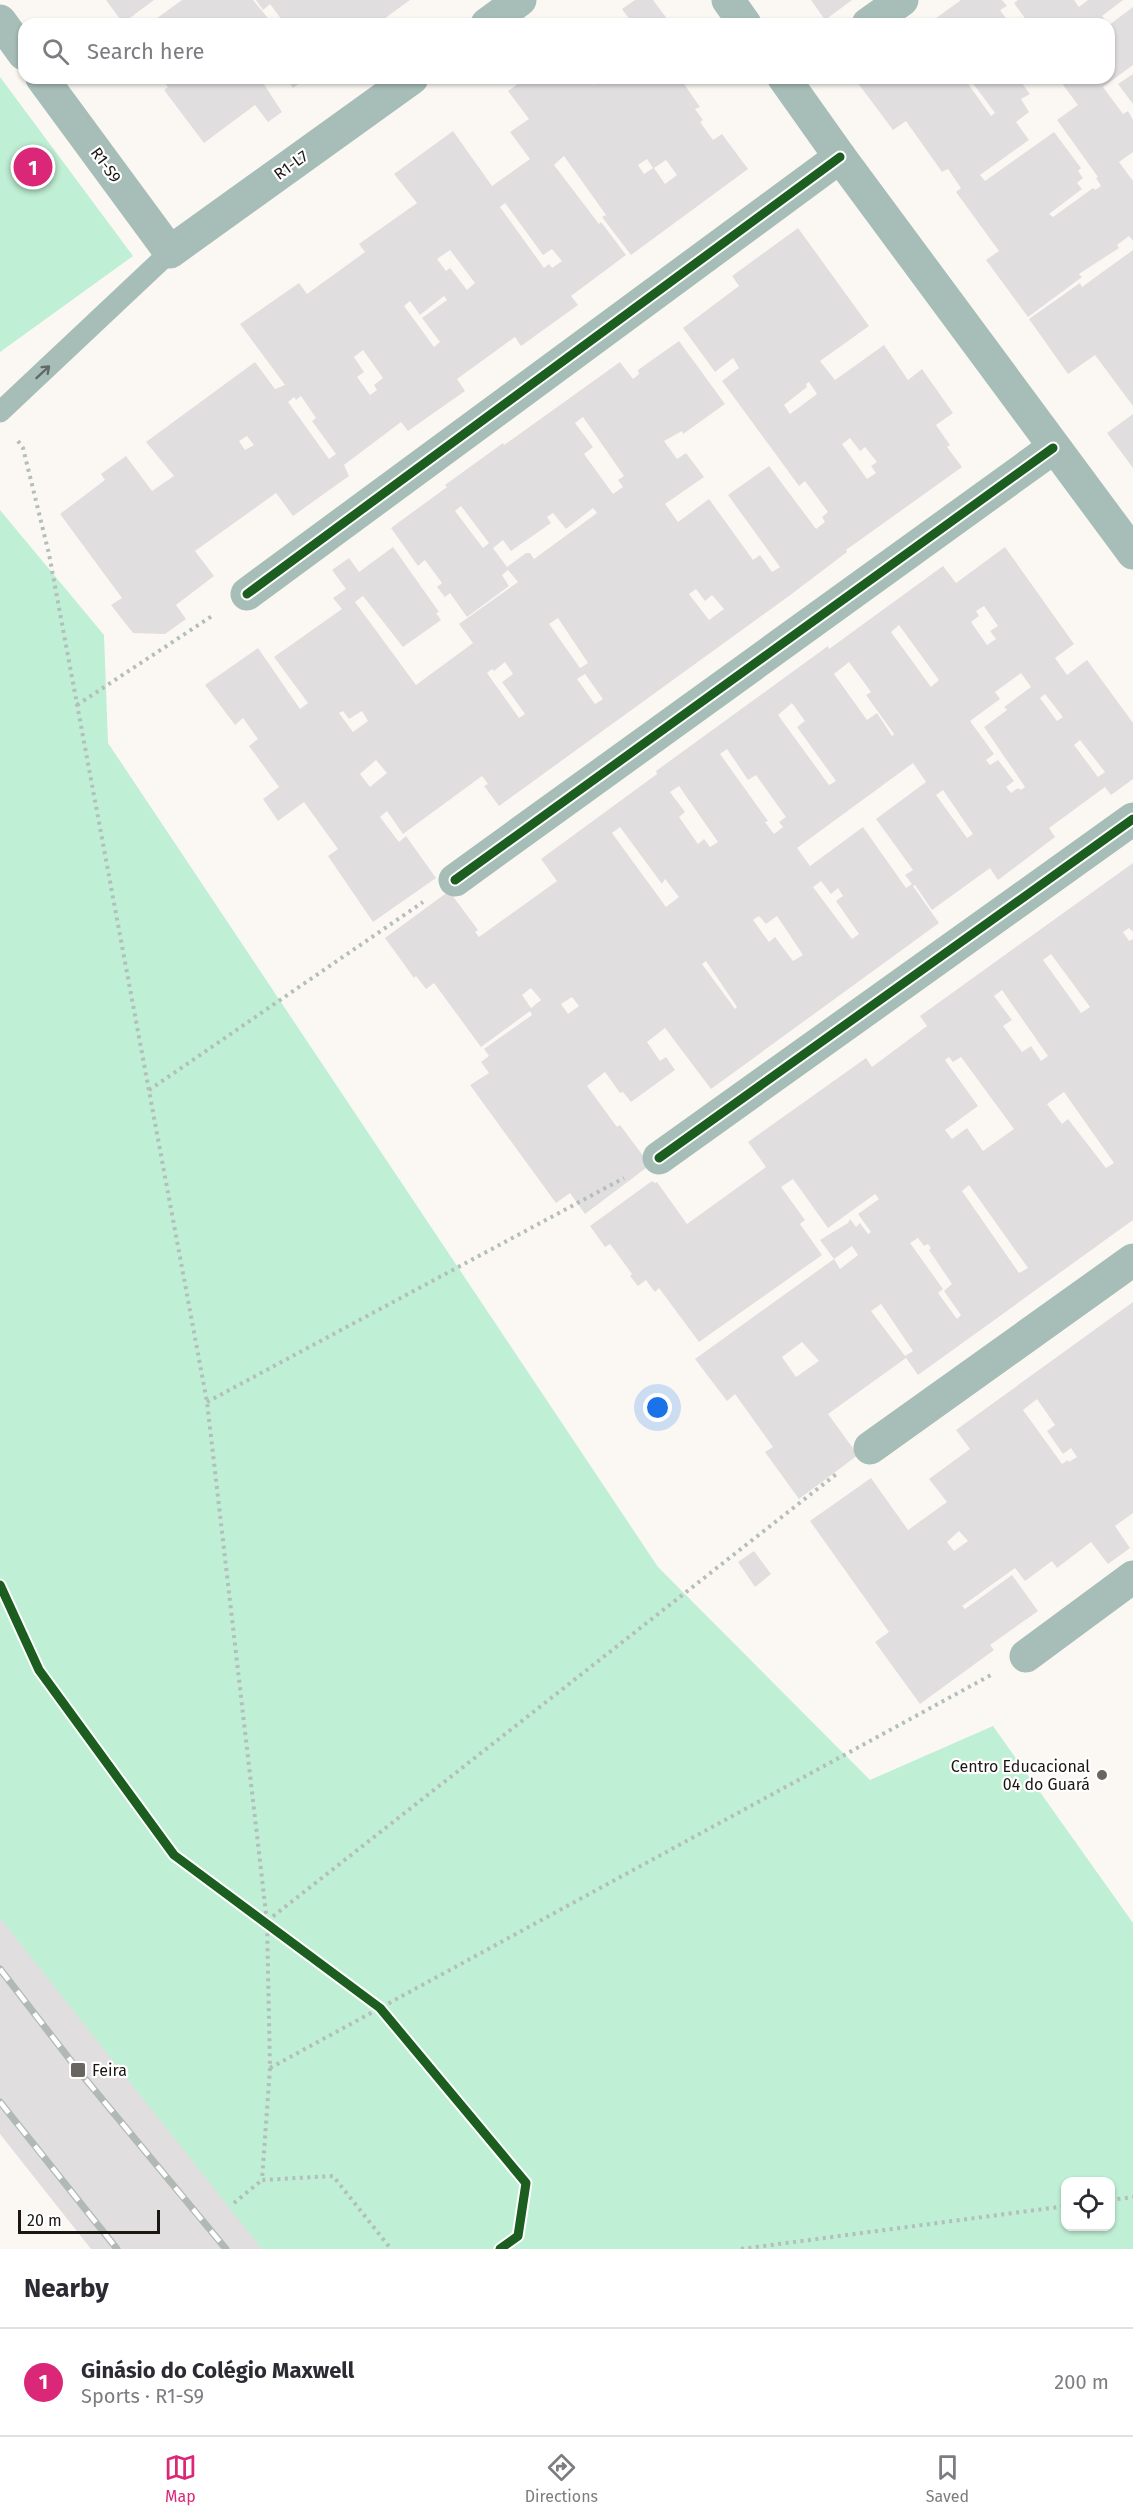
<!DOCTYPE html>
<html lang="en">
<head>
<meta charset="utf-8">
<style>
	body { margin:0; font-family:"Fira Sans",sans-serif; background:#f7f7f7; color:#2b2b33 }
	.controls { position:absolute; right:18px; bottom:18px; display:grid; overflow:hidden; border-radius:12px; box-shadow:0 2px 4px #0004 }
	.controls button { width:54px; height:54px; display:grid; place-items:center; padding:0; border:0; border-bottom:2px solid #e1e1e2; background:#fff; color:#2b2b33; font:30px sans-serif }
	.scale { position:absolute; left:18px; bottom:15px; width:142px; box-sizing:border-box; padding-left:6px; border:3px solid #1b1813; border-top:0; font-size:16px; line-height:21px; white-space:nowrap; color:#1b1813; -webkit-text-stroke:4px #fff; paint-order:stroke }
	.you { position:absolute; left:658px; top:1408px; width:21px; height:21px; margin:-15px; border:4px solid #fff; border-radius:50%; background:#1a73e8; box-shadow:0 0 0 9px #1a73e833 }
	.badge { display:grid; place-items:center; width:39px; height:39px; border-radius:50%; background:#db2777; color:#fff; font-size:20px; font-weight:700 }
	.pin { position:absolute; translate:-50% -50%; border:3px solid #fff; box-shadow:0 2px 6px #0006 }
	.list { margin:0; padding:0; list-style:none }
	h2 { display:flex; justify-content:space-between; align-items:center; height:78px; margin:0; padding:0 24px; font-size:26px }
	h2 small { font-size:20px; font-weight:400; color:#7c7c81 }
	.list li { display:grid; grid-template-columns:39px 1fr auto; gap:18px; align-items:center; box-sizing:border-box; height:108px; padding:0 24px; border-top:2px solid #e1e1e2 }
	.list b { display:block; font-size:22px; white-space:nowrap }
	.list p { margin:0; font-size:20px; white-space:nowrap; color:#7c7c81 }
	.list em { font-size:20px; font-style:normal; color:#7c7c81 }
	.icon { flex:none; width:33px; height:33px; fill:none; stroke:currentColor; stroke-width:2; stroke-linecap:round; stroke-linejoin:round }
	.map { position:relative; flex:none; width:1133px; height:2249px; overflow:hidden }
	.search { position:absolute; background:#fff; box-shadow:0 2px 4px #0004; left:18px; right:18px; top:18px; height:66px; display:flex; align-items:center; gap:15px; box-sizing:border-box; padding:0 21px; border-radius:18px; color:#7c7c81; font-size:22px }
	.sheet { height:186px; background:#fff }
	nav { display:flex; justify-content:space-around; align-items:center; box-sizing:border-box; height:84px; border-top:2px solid #e1e1e2; background:#fff; font-size:16px; color:#7c7c81 }
	nav a { display:grid; justify-items:center; gap:3px }
	nav .on { color:#db2777 }
	.map>svg:first-child { display:block }
	.green { fill:#bfefd4; fill-rule:evenodd }
	.building { fill:#e1dedf; fill-rule:evenodd }
	.lines { fill:none; stroke-linecap:round; stroke-linejoin:round }
	.path { stroke:#b4beba; stroke-width:4; stroke-dasharray:3 4.5; stroke-linecap:butt }
	.service { stroke:#a7bdb8; stroke-width:21 }
	.minor { stroke:#a7bdb8; stroke-width:33 }
	.rail-casing { stroke:#b1b9b5; stroke-width:7 }
	.rail { stroke:#fff; stroke-width:4.5; stroke-dasharray:14; stroke-linecap:butt }
	.cycleway-casing { stroke:#fff; stroke-width:13 }
	.cycleway { stroke:#1b5e20; stroke-width:9 }
	.oneway { stroke:#616a66 }
	.poi-dot { fill:#696662; stroke:#fff; stroke-width:2 }
	.labels { text-anchor:middle; dominant-baseline:central; stroke-width:4.5; stroke-linejoin:round; paint-order:stroke }
	.street-label { font-size:16px; fill:#1b1813; stroke:#fff }
	.poi-label { font-size:16px; fill:#1b1813; stroke:#fff; text-anchor:end }
</style>
</head>
<body>
<div class="map">
<svg width="1133" height="2249" viewBox="0 0 1133 2249">
	<rect width="100%" height="100%" fill="#fbf8f4"/>
	<!-- green -->
	<g class="green">
		<polygon points="0,77 133,256 0,352"/>
		<path d="M 0,510 L 104,635 L 108,743 L 658,1567 L 870,1780 L 993,1726 L 1133,1923 L 1133,2249 L 184,2249 L 0,2012 ZM 1066,2182 L 1110,2182 L 1110,2226 L 1066,2226 Z"/>
	</g>
	<!-- building -->
	<g class="building">
		<polygon points="106,0 154,0 123,23"/>
		<polygon points="182,0 253,0 273,24 149,24"/>
		<polygon points="256,0 410,0 377,24 285,24 270,4 263,10"/>
		<polygon points="635,0 653,0 671,24 633,24 622,9"/>
		<polygon points="811,0 852,0 825,20"/>
		<polygon points="961,0 1002,0 1007,6 1000,10 1010,24 928,24"/>
		<polygon points="1018,0 1074,0 1079,7 1088,0 1123,0 1102,16 1108,24 1029,24 1014,3"/>
		<polygon points="1133,7 1133,65 1103,87 1123,114 1128,111 1133,120 1133,152 1119,162 1133,181 1133,241 1129,236 1117,245 1119,248 1079,274 1082,277 1028,317 986,260 999,251 956,192 961,188 948,169 942,172 906,121 893,130 854,78 964,78 991,116 995,113 969,78 1018,78 1030,94 1021,99 1029,112 1016,122 1029,140 980,175 985,181 1054,132 1081,168 1078,171 1083,178 1077,183 1082,189 1049,214 1053,217 1093,188 1095,190 1101,186 1096,178 1098,177 1057,120 1078,105 1058,78 1109,78 1109,25"/>
		<polygon points="1133,74 1133,104 1118,84"/>
		<polygon points="161,78 260,78 282,112 268,122 255,105 204,143 164,90 168,87"/>
		<polygon points="286,78 307,78 293,88"/>
		<path d="M 526,78 L 589,78 L 594,85 L 603,78 L 680,78 L 700,107 L 695,109 L 703,120 L 700,122 L 713,140 L 722,134 L 748,169 L 631,255 L 602,217 L 606,215 L 564,156 L 554,165 L 599,224 L 601,222 L 626,255 L 571,296 L 578,305 L 521,346 L 515,337 L 457,379 L 465,391 L 408,431 L 401,422 L 344,465 L 349,476 L 293,516 L 276,493 L 195,551 L 214,576 L 176,605 L 186,619 L 165,634 L 133,633 L 111,605 L 122,598 L 60,514 L 105,480 L 101,474 L 126,456 L 152,491 L 174,476 L 146,442 L 255,362 L 275,389 L 285,385 L 240,324 L 299,283 L 307,294 L 365,252 L 359,244 L 417,203 L 394,174 L 453,131 L 492,186 L 530,159 L 510,132 L 529,119 L 508,91 ZM 647,159 L 653,168 L 644,174 L 638,165 ZM 666,160 L 677,175 L 665,184 L 654,168 ZM 505,203 L 543,255 L 552,249 L 562,261 L 552,268 L 549,264 L 544,268 L 500,207 ZM 450,250 L 475,283 L 467,290 L 450,268 L 446,271 L 437,259 ZM 444,296 L 447,300 L 422,318 L 440,342 L 434,347 L 404,306 L 410,301 L 420,315 ZM 363,350 L 383,378 L 374,385 L 377,390 L 370,395 L 357,377 L 364,372 L 354,357 ZM 301,396 L 316,418 L 312,421 L 336,454 L 329,459 L 288,402 L 294,397 L 296,400 ZM 247,436 L 254,445 L 245,450 L 239,441 Z"/>
		<path d="M 798,228 L 869,326 L 820,361 L 835,380 L 884,345 L 908,380 L 922,369 L 953,413 L 936,425 L 950,445 L 947,447 L 962,467 L 846,550 L 847,552 L 789,596 L 499,806 L 484,786 L 488,784 L 482,776 L 403,834 L 387,811 L 380,817 L 399,842 L 406,836 L 436,878 L 373,922 L 328,856 L 338,849 L 304,802 L 278,821 L 263,799 L 279,787 L 249,746 L 258,739 L 243,718 L 235,725 L 205,685 L 258,648 L 300,709 L 308,703 L 274,657 L 342,609 L 333,598 L 346,589 L 332,570 L 349,558 L 359,572 L 393,547 L 439,612 L 436,613 L 441,620 L 403,647 L 363,596 L 355,602 L 416,685 L 473,643 L 459,624 L 518,582 L 508,570 L 502,575 L 509,586 L 467,617 L 450,593 L 445,597 L 437,587 L 442,583 L 425,560 L 418,566 L 391,528 L 447,487 L 445,485 L 503,443 L 504,445 L 620,362 L 633,379 L 639,374 L 638,370 L 679,341 L 725,404 L 683,434 L 682,431 L 664,441 L 677,459 L 686,453 L 704,477 L 665,504 L 678,522 L 709,499 L 753,560 L 760,555 L 772,572 L 780,567 L 728,495 L 769,466 L 816,529 L 825,522 L 822,517 L 828,512 L 805,481 L 799,486 L 722,381 L 739,368 L 733,358 L 715,372 L 683,328 L 739,286 L 732,276 ZM 809,382 L 817,394 L 790,414 L 784,405 L 807,387 L 806,384 ZM 583,417 L 624,476 L 618,480 L 623,487 L 613,494 L 584,454 L 593,447 L 575,423 ZM 850,438 L 860,451 L 865,447 L 877,462 L 871,466 L 876,473 L 867,479 L 842,444 ZM 461,506 L 489,543 L 483,548 L 455,511 ZM 593,508 L 597,513 L 534,559 L 530,553 L 526,553 L 507,567 L 493,548 L 503,540 L 511,551 L 551,523 L 547,517 L 553,513 L 566,529 ZM 696,589 L 705,601 L 712,595 L 724,609 L 709,620 L 689,594 ZM 558,618 L 588,663 L 580,668 L 549,624 ZM 505,662 L 513,674 L 502,682 L 525,714 L 519,718 L 487,673 L 492,669 L 494,671 ZM 585,674 L 603,699 L 595,704 L 577,679 ZM 343,711 L 349,719 L 362,711 L 368,721 L 353,732 L 339,713 ZM 376,760 L 387,773 L 370,787 L 360,774 Z"/>
		<polygon points="1133,250 1133,406 1095,355 1068,374 1029,319 1080,283 1082,287"/>
		<polygon points="1133,414 1133,468 1107,433"/>
		<path d="M 1005,547 L 1074,644 L 1055,658 L 1067,675 L 1087,660 L 1133,723 L 1133,779 L 1111,795 L 1105,787 L 1049,828 L 1055,837 L 998,880 L 990,868 L 932,910 L 915,885 L 913,886 L 939,923 L 711,1089 L 665,1028 L 647,1042 L 660,1061 L 666,1057 L 675,1070 L 631,1102 L 623,1092 L 620,1093 L 605,1072 L 587,1086 L 617,1127 L 620,1125 L 650,1165 L 585,1214 L 570,1193 L 556,1203 L 470,1085 L 489,1073 L 481,1062 L 489,1056 L 484,1049 L 532,1015 L 530,1011 L 481,1047 L 434,983 L 426,989 L 416,976 L 414,978 L 385,938 L 449,891 L 478,930 L 475,932 L 479,937 L 557,881 L 541,859 L 657,774 L 656,771 L 828,646 L 829,649 L 943,566 L 956,583 ZM 984,606 L 998,626 L 990,631 L 996,639 L 987,645 L 971,622 L 979,616 L 976,611 ZM 899,625 L 939,680 L 931,687 L 891,632 ZM 849,662 L 871,692 L 866,695 L 894,734 L 892,736 L 877,713 L 867,720 L 834,674 ZM 1021,673 L 1031,687 L 1004,707 L 1007,710 L 984,727 L 1025,787 L 1021,790 L 1018,788 L 1011,793 L 1006,787 L 1014,781 L 998,760 L 990,765 L 986,760 L 994,754 L 970,721 L 1000,699 L 995,692 ZM 1045,694 L 1063,717 L 1057,721 L 1040,698 ZM 792,703 L 805,721 L 797,727 L 836,781 L 829,785 L 778,715 ZM 1080,740 L 1105,772 L 1098,777 L 1074,745 ZM 727,749 L 748,780 L 756,775 L 786,817 L 779,822 L 783,827 L 774,834 L 765,822 L 768,821 L 720,754 ZM 913,763 L 926,782 L 876,819 L 913,870 L 905,875 L 912,884 L 906,888 L 863,827 L 810,866 L 797,848 ZM 679,786 L 718,842 L 710,847 L 704,839 L 698,844 L 679,817 L 685,812 L 670,792 ZM 943,790 L 973,834 L 967,838 L 936,795 ZM 620,827 L 662,884 L 665,879 L 679,897 L 666,907 L 612,833 ZM 821,881 L 831,894 L 838,888 L 843,896 L 836,901 L 859,934 L 852,939 L 813,887 ZM 759,916 L 766,924 L 777,916 L 803,955 L 793,961 L 775,937 L 769,942 L 753,920 ZM 706,961 L 737,1007 L 735,1009 L 702,964 ZM 531,988 L 541,1000 L 531,1008 L 522,995 ZM 572,997 L 579,1006 L 568,1014 L 561,1004 Z"/>
		<path d="M 1133,863 L 1133,932 L 1129,928 L 1123,932 L 1129,941 L 1133,939 L 1133,1220 L 918,1375 L 906,1358 L 828,1414 L 858,1455 L 799,1499 L 765,1452 L 773,1447 L 735,1394 L 727,1401 L 695,1359 L 834,1259 L 840,1269 L 858,1255 L 852,1246 L 834,1259 L 820,1240 L 848,1223 L 850,1219 L 856,1227 L 860,1223 L 868,1234 L 871,1232 L 858,1214 L 879,1199 L 875,1194 L 828,1228 L 793,1179 L 781,1187 L 805,1220 L 800,1224 L 822,1255 L 699,1342 L 659,1288 L 655,1292 L 646,1280 L 638,1286 L 630,1276 L 632,1274 L 610,1244 L 605,1247 L 590,1226 L 652,1181 L 655,1183 L 657,1182 L 687,1224 L 766,1167 L 748,1142 L 866,1058 L 872,1067 L 927,1026 L 920,1016 ZM 1051,954 L 1090,1007 L 1081,1013 L 1043,960 ZM 1002,990 L 1048,1056 L 1041,1061 L 1031,1046 L 1022,1052 L 1003,1026 L 1012,1020 L 994,996 ZM 949,1057 L 953,1062 L 961,1057 L 1014,1129 L 983,1151 L 967,1128 L 952,1139 L 945,1130 L 978,1106 L 945,1060 ZM 1064,1092 L 1114,1163 L 1106,1168 L 1068,1119 L 1062,1124 L 1047,1104 ZM 969,1185 L 1028,1268 L 1019,1273 L 962,1191 ZM 918,1238 L 924,1246 L 928,1244 L 931,1248 L 929,1250 L 952,1284 L 944,1291 L 961,1315 L 957,1319 L 938,1293 L 943,1289 L 910,1243 ZM 881,1304 L 913,1351 L 905,1356 L 871,1311 ZM 802,1342 L 819,1361 L 796,1377 L 782,1357 Z"/>
		<path d="M 1133,1302 L 1133,1513 L 1115,1526 L 1130,1548 L 1108,1564 L 1091,1542 L 1057,1568 L 1052,1561 L 1025,1581 L 1015,1568 L 962,1606 L 965,1609 L 1012,1575 L 1038,1611 L 990,1645 L 994,1650 L 920,1704 L 875,1642 L 889,1632 L 810,1521 L 871,1478 L 908,1530 L 947,1502 L 929,1479 L 970,1449 L 956,1430 ZM 1037,1399 L 1055,1425 L 1047,1431 L 1063,1454 L 1071,1448 L 1077,1457 L 1069,1462 L 1068,1460 L 1062,1464 L 1023,1410 ZM 959,1531 L 968,1541 L 954,1551 L 947,1542 Z"/>
		<polygon points="754,1551 771,1574 755,1587 738,1562"/>
		<polygon points="0,1918 175,2139 262,2249 91,2249 0,2134"/>
	</g>
	<g class="lines">
		<!-- path -->
		<g class="path">
			<polyline points="18,441 23,448 49,554 207,1402 267,1922 270,2068 262,2180 333,2176 391,2249"/>
			<polyline points="77,705 212,616"/>
			<polyline points="149,1090 423,902"/>
			<polyline points="207,1402 624,1178"/>
			<polyline points="267,1921 839,1472"/>
			<polyline points="270,2068 991,1675"/>
			<polyline points="1110,2200 1133,2197"/>
			<polyline points="234,2203 262,2180"/>
			<polyline points="741,2249 1066,2206"/>
		</g>
		<!-- service -->
		<polyline class="service" points="0,412 170,252"/>
		<!-- minor -->
		<g class="minor">
			<polyline points="728,0 745,24"/>
			<polyline points="0,21 24,54"/>
			<polyline points="487,24 520,0"/>
			<polyline points="868,24 902,0"/>
			<polyline points="42,78 170,252 412,78"/>
			<polyline points="784,78 840,157 1133,553"/>
			<polyline points="247,594 840,157"/>
			<polyline points="455,880 1053,448"/>
			<polyline points="659,1158 1133,819"/>
			<polyline points="870,1448 1133,1260"/>
			<polyline points="1026,1656 1133,1577"/>
		</g>
		<!-- rail casing -->
		<g class="rail-casing">
			<g id="rail">
				<polyline points="0,1969 78,2070 226,2249"/>
				<polyline points="0,2102 117,2249"/>
			</g>
		</g>
		<!-- rail -->
		<use href="#rail" class="rail"/>
		<!-- cycleway casing -->
		<g class="cycleway-casing">
			<g id="cycleway">
				<polyline points="247,594 840,157"/>
				<polyline points="455,880 1053,448"/>
				<polyline points="659,1158 1133,819"/>
				<polyline points="0,1585 39,1670 174,1855 380,2008 526,2183 518,2236 500,2249"/>
			</g>
		</g>
		<!-- cycleway -->
		<use href="#cycleway" class="cycleway"/>
	</g>
	<!-- one-way arrows -->
	<defs><path id="oneway-shaft" d="M-6 0H5M1.5-3L5.5 0L1.5 3" fill="none" stroke-width="1.6" stroke-linecap="round" stroke-linejoin="round" transform="scale(1.5)"/></defs>
	<use class="oneway" href="#oneway-shaft" transform="translate(43 372) rotate(-43)"/>
	<!-- markers -->
	<g class="poi-dot">
		<circle cx="1102" cy="1775" r="6"/>
		<rect x="70" y="2062" width="16" height="16" rx="3"/>
	</g>
	<g class="labels">
		<!-- street labels -->
		<g class="street-label">
			<text transform="translate(106 165) rotate(54)">R1-S9</text>
			<text transform="translate(291 165) rotate(-36)">R1-L7</text>
		</g>
		<!-- poi labels -->
		<g class="poi-label">
			<text x="1090" y="1766">Centro Educacional<tspan x="1090" dy="18">04 do Guará</tspan></text>
			<text x="92" y="2070" text-anchor="start">Feira</text>
		</g>
	</g>
</svg>
<div class="controls">
<button><svg class="icon" aria-label="locate" viewBox="0 0 24 24"><circle cx="12" cy="12" r="6"/><path d="M12 2v4M12 18v4M2 12h4M18 12h4"/></svg></button>
</div>
<div class="scale">20 m</div>
<div class="you"></div>
<div class="pin badge" style="left:33px;top:167px">1</div>
<div class="search"><svg class="icon" aria-label="search" viewBox="0 0 24 24"><circle cx="10" cy="10" r="6"/><path d="M15 15l6 6"/></svg>Search here</div>
</div>
<section class="sheet">
<h2>Nearby<small></small></h2>
<ul class="list">
<li><span class="badge">1</span><div><b>Ginásio do Colégio Maxwell</b><p>Sports · R1-S9</p></div><em>200 m</em></li>
</ul>
</section>
<nav>
<a class="on"><svg class="icon" aria-label="map" viewBox="0 0 24 24"><path d="M3 6l6-2 6 2 6-2v14l-6 2-6-2-6 2zM9 4v14M15 6v14"/></svg>Map</a>
<a><svg class="icon" aria-label="directions" viewBox="0 0 24 24"><path d="M12 3l9 9-9 9-9-9zM9 14v-3h6M13 9l2 2-2 2"/></svg>Directions</a>
<a><svg class="icon" aria-label="saved" viewBox="0 0 24 24"><path d="M7 4h10v16l-5-4-5 4z"/></svg>Saved</a>
</nav>
</body>
</html>
